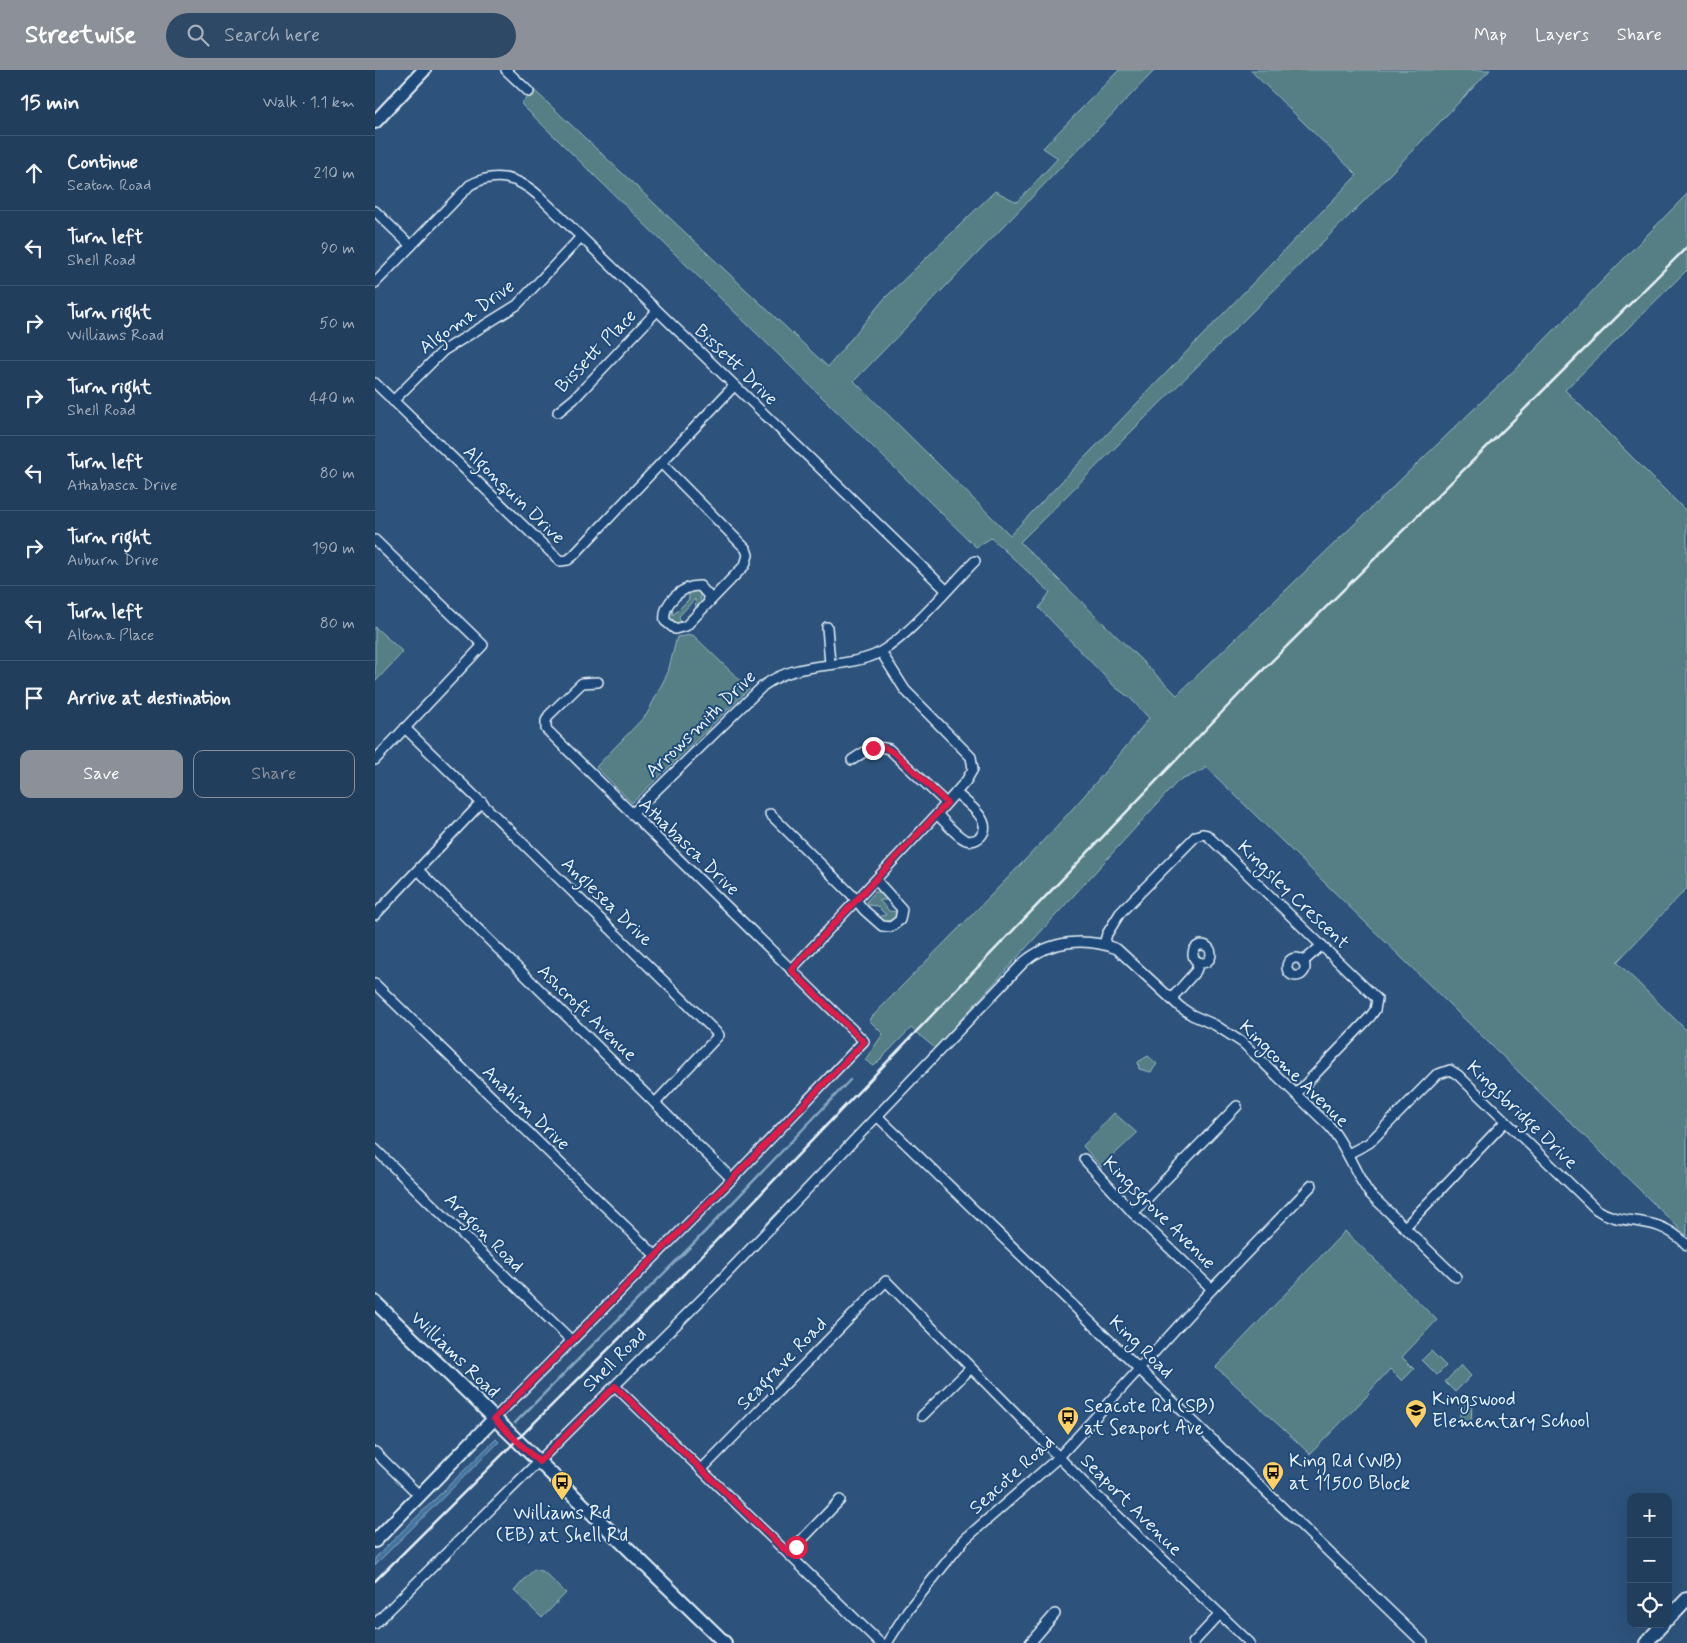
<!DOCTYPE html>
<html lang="en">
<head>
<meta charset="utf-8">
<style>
	body { margin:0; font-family:Mynerve,sans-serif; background:#2e4966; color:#f1f3f6 }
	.controls { position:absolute; right:15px; bottom:15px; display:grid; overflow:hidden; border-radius:10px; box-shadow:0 5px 20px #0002 }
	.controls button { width:45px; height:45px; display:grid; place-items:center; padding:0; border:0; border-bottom:1px solid #3f5772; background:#223e5d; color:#f1f3f6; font:25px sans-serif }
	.stop { position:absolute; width:15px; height:15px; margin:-11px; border:4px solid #e11d48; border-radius:50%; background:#fff }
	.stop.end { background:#e11d48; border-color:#fff; box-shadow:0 1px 5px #0008 }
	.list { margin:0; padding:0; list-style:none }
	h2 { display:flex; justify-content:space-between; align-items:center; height:65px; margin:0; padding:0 20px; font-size:21px }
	h2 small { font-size:16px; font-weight:400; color:#a2aebc }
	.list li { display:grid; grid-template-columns:32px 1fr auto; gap:15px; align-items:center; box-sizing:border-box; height:75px; padding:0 20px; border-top:1px solid #3f5772 }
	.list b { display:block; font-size:19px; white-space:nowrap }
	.list p { margin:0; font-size:16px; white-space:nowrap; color:#a2aebc }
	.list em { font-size:16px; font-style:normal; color:#a2aebc }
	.actions { display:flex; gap:10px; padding:15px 20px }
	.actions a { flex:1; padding:11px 0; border:1px solid #8c9099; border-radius:10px; text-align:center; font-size:18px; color:#8c9099 }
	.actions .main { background:#8c9099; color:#fff }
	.icon { flex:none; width:28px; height:28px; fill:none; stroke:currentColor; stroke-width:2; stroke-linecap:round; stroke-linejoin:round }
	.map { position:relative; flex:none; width:1312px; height:1573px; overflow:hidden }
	header { display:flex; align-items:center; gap:30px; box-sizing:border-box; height:70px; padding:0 25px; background:#8c9099; color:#fff }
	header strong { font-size:24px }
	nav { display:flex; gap:28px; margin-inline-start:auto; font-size:18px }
	.search { width:350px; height:45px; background:#2e4966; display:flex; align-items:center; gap:12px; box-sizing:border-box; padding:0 18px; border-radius:28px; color:#a2aebc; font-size:19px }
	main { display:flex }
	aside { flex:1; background:#223e5d }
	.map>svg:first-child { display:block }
	.green { fill:#547e85; stroke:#9eb8be }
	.water { fill:#4474a0; stroke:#86a6c3 }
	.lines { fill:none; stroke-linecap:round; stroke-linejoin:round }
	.stream { stroke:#86a6c3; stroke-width:2.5 }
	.street-casing { stroke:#e8f1f8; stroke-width:12 }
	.secondary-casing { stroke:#e8f1f8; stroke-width:16 }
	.street { stroke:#1f4a7a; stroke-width:9 }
	.secondary { stroke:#1f4a7a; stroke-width:12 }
	.rail { stroke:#e8f1f8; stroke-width:2.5 }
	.route { stroke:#e11d48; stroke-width:6 }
	.labels { text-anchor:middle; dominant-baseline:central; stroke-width:4; stroke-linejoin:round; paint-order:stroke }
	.street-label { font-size:19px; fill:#e8f1f8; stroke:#1f4a7a }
	.poi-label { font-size:19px; fill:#e8f1f8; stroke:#1f4a7a; text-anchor:start }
</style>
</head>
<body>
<header>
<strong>Streetwise</strong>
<div class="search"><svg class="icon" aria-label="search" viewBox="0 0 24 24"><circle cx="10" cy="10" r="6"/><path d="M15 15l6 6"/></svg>Search here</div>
<nav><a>Map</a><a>Layers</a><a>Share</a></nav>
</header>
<main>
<aside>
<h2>15 min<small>Walk · 1.1 km</small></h2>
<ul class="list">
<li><svg class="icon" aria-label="ahead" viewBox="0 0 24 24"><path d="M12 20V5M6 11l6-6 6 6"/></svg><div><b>Continue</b><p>Seaton Road</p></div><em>210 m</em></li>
<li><svg class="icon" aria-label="left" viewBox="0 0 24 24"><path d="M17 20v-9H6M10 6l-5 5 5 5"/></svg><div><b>Turn left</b><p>Shell Road</p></div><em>90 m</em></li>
<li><svg class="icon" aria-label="right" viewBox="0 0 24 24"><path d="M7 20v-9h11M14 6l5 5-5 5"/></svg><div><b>Turn right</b><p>Williams Road</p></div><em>50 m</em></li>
<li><svg class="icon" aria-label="right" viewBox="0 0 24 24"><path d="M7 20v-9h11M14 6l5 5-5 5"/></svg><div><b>Turn right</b><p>Shell Road</p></div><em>440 m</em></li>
<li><svg class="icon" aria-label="left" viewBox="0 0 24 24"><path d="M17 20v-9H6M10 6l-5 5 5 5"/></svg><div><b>Turn left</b><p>Athabasca Drive</p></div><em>80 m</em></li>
<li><svg class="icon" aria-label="right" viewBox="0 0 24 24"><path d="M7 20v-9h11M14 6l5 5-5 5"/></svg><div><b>Turn right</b><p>Auburn Drive</p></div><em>190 m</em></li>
<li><svg class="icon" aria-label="left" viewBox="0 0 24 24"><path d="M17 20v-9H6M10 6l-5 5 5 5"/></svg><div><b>Turn left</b><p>Altona Place</p></div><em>80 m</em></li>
<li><svg class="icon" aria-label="arrive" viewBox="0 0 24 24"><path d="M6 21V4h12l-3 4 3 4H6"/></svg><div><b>Arrive at destination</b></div></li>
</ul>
<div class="actions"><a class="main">Save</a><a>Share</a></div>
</aside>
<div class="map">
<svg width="1312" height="1573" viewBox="0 0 1312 1573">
	<rect width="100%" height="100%" fill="#2d537c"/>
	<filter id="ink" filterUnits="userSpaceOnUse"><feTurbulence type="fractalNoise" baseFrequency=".02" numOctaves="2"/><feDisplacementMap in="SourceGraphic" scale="10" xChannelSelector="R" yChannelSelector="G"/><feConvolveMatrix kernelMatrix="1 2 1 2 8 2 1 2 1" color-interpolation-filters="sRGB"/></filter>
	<g filter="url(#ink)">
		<!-- green -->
		<g class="green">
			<path d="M 744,0 L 780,0 L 479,311 L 635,465 L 982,105 L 875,0 L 1115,0 L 988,132 L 645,472 L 802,625 L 1152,288 L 1312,124 L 1312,200 L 1190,320 L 1312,442 L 1312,818 L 1242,892 L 1312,961 L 1312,1166 L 830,696 L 830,699 L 802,712 L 560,978 L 536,958 L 499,996 L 490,990 L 508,964 L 494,950 C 589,851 690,756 774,648 L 755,628 L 740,617 L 664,538 L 675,522 L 616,468 L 601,477 L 146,34 L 159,20 L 453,297 L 509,229 L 620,121 L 642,132 L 683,88 L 668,78 Z"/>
			<polygon points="314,520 321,520 325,523 326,534 321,539 320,529 304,546 306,554 299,554 292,547 297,536 298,545 314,529"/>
			<polygon points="0,557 28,582 0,612"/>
			<polygon points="318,565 374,619 257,733 221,697 272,644 293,602 302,567"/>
			<polygon points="500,822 506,822 512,830 504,830 514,841 522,842 520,849 509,852 503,847 511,845 502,836 493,835 492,831"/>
			<polygon points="773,986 782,994 776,1002 764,999 763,992"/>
			<polygon points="739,1043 762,1063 726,1097 708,1076"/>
			<polygon points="970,1161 1062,1250 1027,1287 1039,1299 1027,1311 1015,1299 993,1323 994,1324 935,1384 841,1297"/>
			<polygon points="1056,1281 1071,1296 1062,1305 1047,1290"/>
			<polygon points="1086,1295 1096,1306 1080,1322 1070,1312"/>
			<polygon points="1085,1333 1097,1333 1096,1355 1085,1355"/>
			<polygon points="159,1499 169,1502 191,1523 167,1548 139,1521"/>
		</g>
		<!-- water -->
		<polygon class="water" points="121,1369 124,1372 0,1495 0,1488"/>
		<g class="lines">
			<!-- stream -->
			<polyline class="stream" points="140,1353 321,1171 475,1010"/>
			<!-- street casing -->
			<g class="street-casing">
				<g id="street">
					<polyline points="131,0 154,22"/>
					<polyline points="0,141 36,176"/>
					<path d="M 0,213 L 95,115 C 121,101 143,107 164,126 L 571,520"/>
					<polyline points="0,313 185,491 193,490 198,486 359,316"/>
					<polyline points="18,331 68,281 142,235 206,167"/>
					<polyline points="183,342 199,329 282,241"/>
					<path d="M 287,394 L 371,479 L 373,485 L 370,495 L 311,556 L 300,559 L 290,551 C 287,533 308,515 325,516 L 333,525 L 334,531"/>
					<polyline points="0,470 108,575 0,690"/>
					<polyline points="452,557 455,594"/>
					<polyline points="30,658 344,965 280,1033"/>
					<path d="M 477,690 C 489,682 499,674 514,679 L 571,733"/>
					<path d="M 257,744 L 388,616 C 423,590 460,600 497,586 C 528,574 575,516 600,491"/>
					<polyline points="395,744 476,824 489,840 507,856 516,857 525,850 527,839 501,810"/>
					<path d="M 562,744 C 570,752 581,766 591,770 C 597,772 602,770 606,766 C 619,751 591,732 581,723"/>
					<polyline points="43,800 357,1109"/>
					<polyline points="0,845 107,732"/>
					<polyline points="729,874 732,864 745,843 821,766 827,764 832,765 1002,929 1000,940 995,947 921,1024"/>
					<circle cx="827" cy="884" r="9"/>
					<circle cx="921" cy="897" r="9"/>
					<polyline points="928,892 947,875"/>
					<polyline points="416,900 562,744 591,711 598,699 596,687 530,620 506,582"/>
					<polyline points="0,914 280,1185"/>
					<polyline points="796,929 821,901 824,892"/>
					<polyline points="503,1047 1048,1573"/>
					<polyline points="0,1079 196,1270"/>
					<path d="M 973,1084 L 994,1073 L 1061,1005 L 1075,1000 L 1083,1005 L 1221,1139 C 1250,1159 1279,1141 1312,1175"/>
					<polyline points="709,1089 758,1143 837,1219"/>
					<polyline points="758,1143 862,1036"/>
					<polyline points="1030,1157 1130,1052"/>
					<polyline points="240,1316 505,1573"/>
					<polyline points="547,1346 595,1299"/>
					<polyline points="119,1349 357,1109 489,971 171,659 171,651 174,645 207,613 223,612"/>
					<polyline points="0,1382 45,1426"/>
					<polyline points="326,1400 511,1211 720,1424 875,1573"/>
					<polyline points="414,1483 465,1430"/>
					<path d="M 0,1554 L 338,1218 L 649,892 C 675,870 711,867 742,879 L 805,937 L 817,945 L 840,955 L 868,973 L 955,1057 C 972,1077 979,1102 994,1123 L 1081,1207"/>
					<polyline points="512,1573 533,1540 590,1469 684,1387 837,1219 937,1115"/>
					<polyline points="655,1573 680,1544"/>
					<polyline points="818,1573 845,1544"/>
				</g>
			</g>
			<!-- secondary casing -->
			<g class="secondary-casing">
				<g id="secondary">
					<polyline points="0,52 49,0"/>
					<polyline points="0,1232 350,1573"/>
					<polyline points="0,1471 119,1349"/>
					<polyline points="1293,1549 1312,1529"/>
					<polyline points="1271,1573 1288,1554"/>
				</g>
			</g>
			<!-- street -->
			<use href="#street" class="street"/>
			<!-- secondary -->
			<use href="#secondary" class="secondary"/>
			<!-- rail -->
			<polyline class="rail" points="0,1511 310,1203 876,612 1312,177"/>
		</g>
	</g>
	<g class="lines" filter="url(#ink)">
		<!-- route -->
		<polyline class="route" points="421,1477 414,1484 240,1316 164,1392 119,1349 357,1109 489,972 416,900 572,733 521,684 509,677 498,678"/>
	</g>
	<!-- icons -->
	<defs>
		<g id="school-pin" transform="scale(1.125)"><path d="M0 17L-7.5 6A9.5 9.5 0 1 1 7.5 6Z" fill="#ffd166" stroke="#1f4a7a"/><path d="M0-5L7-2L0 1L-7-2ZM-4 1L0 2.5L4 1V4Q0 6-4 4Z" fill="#111"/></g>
		<g id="bus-pin" transform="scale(1.125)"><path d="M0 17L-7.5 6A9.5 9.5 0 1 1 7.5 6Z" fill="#ffd166" stroke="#1f4a7a"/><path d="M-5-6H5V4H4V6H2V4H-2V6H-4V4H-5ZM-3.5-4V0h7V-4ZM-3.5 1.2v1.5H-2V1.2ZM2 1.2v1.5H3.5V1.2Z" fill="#111"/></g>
	</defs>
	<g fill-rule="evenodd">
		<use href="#school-pin" x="1041" y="1340"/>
		<use href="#bus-pin" x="693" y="1347"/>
		<use href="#bus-pin" x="898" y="1402"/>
		<use href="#bus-pin" x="187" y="1412"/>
	</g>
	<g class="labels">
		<!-- street labels -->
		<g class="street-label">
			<text transform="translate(92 247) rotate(-36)">Algoma Drive</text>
			<text transform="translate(221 281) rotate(-46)">Bissett Place</text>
			<text transform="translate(361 295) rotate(44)">Bissett Drive</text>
			<text transform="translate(139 425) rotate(44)">Algonquin Drive</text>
			<text transform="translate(326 654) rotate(-44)">Arrowsmith Drive</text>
			<text transform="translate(314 777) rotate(44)">Athabasca Drive</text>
			<text transform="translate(918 825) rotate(44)">Kingsley Crescent</text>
			<text transform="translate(232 832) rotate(44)">Anglesea Drive</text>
			<text transform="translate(212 943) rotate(44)">Ashcroft Avenue</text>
			<text transform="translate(919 1004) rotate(44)">Kingcome Avenue</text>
			<text transform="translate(151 1038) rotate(44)">Anahim Drive</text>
			<text transform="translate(1147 1045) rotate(44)">Kingsbridge Drive</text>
			<text transform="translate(784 1143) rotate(45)">Kingsgrove Avenue</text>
			<text transform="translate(109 1163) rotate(45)">Aragon Road</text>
			<text transform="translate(766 1277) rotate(44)">King Road</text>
			<text transform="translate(80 1285) rotate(44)">Williams Road</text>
			<text transform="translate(240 1290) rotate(-45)">Shell Road</text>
			<text transform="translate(407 1294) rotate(-46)">Seagrave Road</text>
			<text transform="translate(637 1405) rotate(-42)">Seacote Road</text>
			<text transform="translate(756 1435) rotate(45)">Seaport Avenue</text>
		</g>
		<!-- poi labels -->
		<g class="poi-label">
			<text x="1057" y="1329">Kingswood<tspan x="1057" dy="22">Elementary School</tspan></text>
			<text x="709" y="1336">Seacote Rd (SB)<tspan x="709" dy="22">at Seaport Ave</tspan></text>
			<text x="914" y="1391">King Rd (WB)<tspan x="914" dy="22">at 11500 Block</tspan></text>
			<text x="187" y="1443" text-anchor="middle">Williams Rd<tspan x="187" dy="22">(EB) at Shell Rd</tspan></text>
		</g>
	</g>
</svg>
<div class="controls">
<button>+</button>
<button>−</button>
<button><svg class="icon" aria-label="locate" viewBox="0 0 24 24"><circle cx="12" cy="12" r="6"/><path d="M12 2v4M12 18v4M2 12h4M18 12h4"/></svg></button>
</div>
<div class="stop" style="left:421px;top:1477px"></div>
<div class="stop end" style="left:498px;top:678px"></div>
</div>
</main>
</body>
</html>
